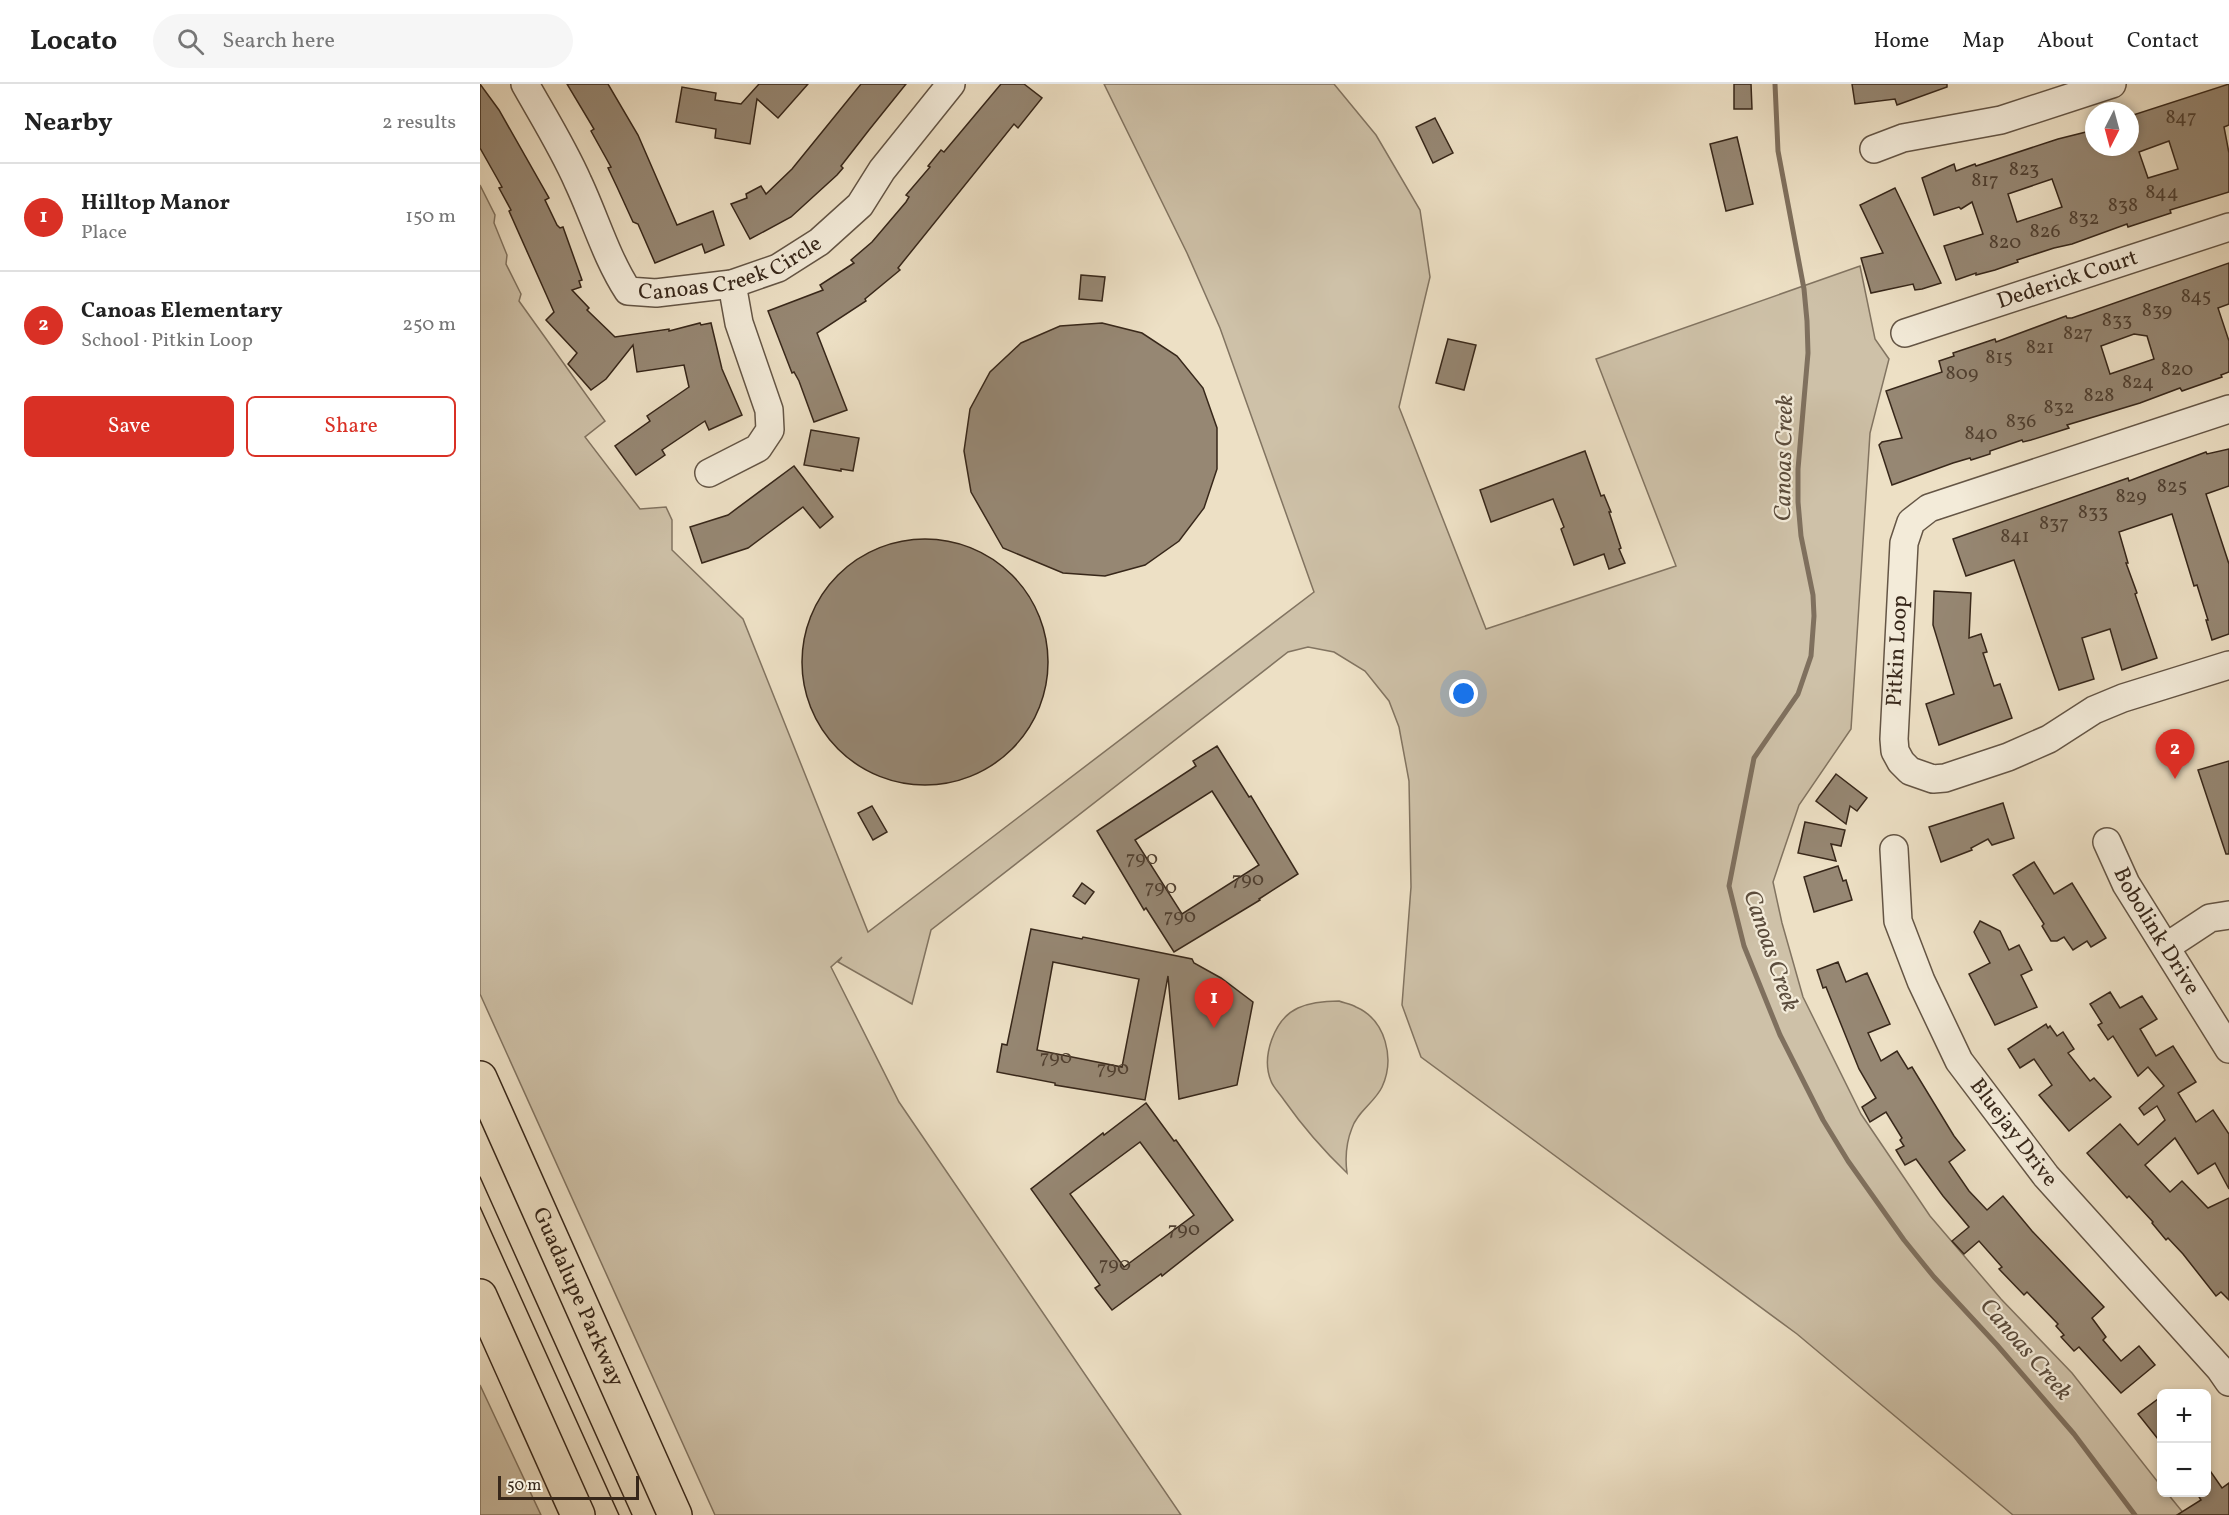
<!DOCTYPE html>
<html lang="en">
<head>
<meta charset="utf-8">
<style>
	body { margin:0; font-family:Vollkorn,serif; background:#f6f6f6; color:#222 }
	.controls { position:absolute; right:18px; bottom:18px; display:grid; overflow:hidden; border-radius:9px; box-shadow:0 3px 9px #0003 }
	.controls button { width:54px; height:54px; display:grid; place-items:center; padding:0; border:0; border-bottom:2px solid #e0e0e0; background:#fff; color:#222; font:30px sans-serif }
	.compass { position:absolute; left:1605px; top:18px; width:54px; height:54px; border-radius:50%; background:#fff; box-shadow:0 3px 9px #0003; rotate:186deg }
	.scale { position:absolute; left:18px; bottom:15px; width:141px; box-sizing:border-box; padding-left:6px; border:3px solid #37271a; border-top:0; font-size:16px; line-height:21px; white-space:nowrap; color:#37271a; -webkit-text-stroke:4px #f3ebd9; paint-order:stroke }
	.you { position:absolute; left:984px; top:610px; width:21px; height:21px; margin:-15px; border:4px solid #fff; border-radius:50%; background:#1a73e8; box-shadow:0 0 0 9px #1a73e833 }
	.badge { display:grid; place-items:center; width:39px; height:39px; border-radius:50%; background:#d93025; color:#fff; font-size:20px; font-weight:700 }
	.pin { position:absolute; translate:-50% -50px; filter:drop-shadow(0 2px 3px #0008) }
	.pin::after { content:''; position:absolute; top:32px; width:21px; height:18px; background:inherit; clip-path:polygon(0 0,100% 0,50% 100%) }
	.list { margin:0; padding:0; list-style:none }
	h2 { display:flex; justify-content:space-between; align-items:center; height:78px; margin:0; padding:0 24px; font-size:26px }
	h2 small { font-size:20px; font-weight:400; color:#767676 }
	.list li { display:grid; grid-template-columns:39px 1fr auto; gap:18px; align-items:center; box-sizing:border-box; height:108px; padding:0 24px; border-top:2px solid #e0e0e0 }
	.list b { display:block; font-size:22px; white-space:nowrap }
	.list p { margin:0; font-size:20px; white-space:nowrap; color:#767676 }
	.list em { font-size:20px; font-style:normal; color:#767676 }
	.actions { display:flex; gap:12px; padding:18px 24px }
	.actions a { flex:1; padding:14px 0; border:2px solid #d93025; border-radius:9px; text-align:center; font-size:21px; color:#d93025 }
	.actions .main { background:#d93025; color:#fff }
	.icon { flex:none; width:33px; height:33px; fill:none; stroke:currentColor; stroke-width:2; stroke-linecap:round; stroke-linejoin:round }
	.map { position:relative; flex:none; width:1749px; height:1431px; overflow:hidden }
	header { display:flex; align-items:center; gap:36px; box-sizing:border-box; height:84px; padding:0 30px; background:#fff; border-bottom:2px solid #e0e0e0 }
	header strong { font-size:28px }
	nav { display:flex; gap:33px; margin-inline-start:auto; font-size:21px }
	.search { width:420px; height:54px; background:#f6f6f6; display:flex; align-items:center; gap:15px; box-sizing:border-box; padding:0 21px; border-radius:33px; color:#767676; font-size:22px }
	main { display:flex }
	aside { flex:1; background:#fff }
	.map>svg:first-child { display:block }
	.green { fill:#cec1a8; stroke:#827461; stroke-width:1.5 }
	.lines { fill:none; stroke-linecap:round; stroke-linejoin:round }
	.stream { stroke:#7f705e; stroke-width:5 }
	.building { fill:#968773; stroke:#37271a; stroke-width:1.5; fill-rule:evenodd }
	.minor-casing { stroke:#645545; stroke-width:30 }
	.highway-casing { stroke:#37271a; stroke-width:36 }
	.minor { stroke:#f3ebd9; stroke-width:27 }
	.highway { stroke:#ede0c5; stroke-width:33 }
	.tram { stroke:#37271a; stroke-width:1.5 }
	.labels { text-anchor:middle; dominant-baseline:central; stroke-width:4.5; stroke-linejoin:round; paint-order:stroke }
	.number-label { font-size:20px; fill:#4f3f30 }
	.street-label { font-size:22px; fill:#37271a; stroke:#f3ebd9 }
	.water-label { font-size:24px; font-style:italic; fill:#5b4c3c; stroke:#f3ebd9 }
</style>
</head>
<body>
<header>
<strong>Locato</strong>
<div class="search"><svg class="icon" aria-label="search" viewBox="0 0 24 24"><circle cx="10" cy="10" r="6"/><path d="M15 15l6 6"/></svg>Search here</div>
<nav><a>Home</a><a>Map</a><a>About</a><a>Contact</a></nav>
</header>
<main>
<aside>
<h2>Nearby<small>2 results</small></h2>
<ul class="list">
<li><span class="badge">1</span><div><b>Hilltop Manor</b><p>Place</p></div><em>150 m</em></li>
<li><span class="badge">2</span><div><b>Canoas Elementary</b><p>School · Pitkin Loop</p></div><em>250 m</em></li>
</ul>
<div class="actions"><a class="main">Save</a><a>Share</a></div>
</aside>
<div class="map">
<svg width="1749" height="1431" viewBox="0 0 1749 1431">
	<rect width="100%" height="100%" fill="#ede0c5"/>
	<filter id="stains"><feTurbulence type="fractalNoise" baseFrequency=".00333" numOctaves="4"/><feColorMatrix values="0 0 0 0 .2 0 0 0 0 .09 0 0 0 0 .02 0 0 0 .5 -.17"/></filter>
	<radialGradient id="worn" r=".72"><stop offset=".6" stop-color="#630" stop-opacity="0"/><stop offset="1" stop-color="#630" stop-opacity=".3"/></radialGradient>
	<!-- green -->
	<g class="green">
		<polygon points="624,0 854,0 896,51 940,126 950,193 919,323 1006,545 1196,482 1116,275 1380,182 1395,255 1409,275 1390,349 1371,645 1319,721 1293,798 1302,839 1323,913 1381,1030 1450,1132 1521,1215 1592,1289 1681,1402 1682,1408 1687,1409 1705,1431 1533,1431 1317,1250 941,973 922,921 931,803 929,697 919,643 909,617 885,587 854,568 828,563 808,568 451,846 432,920 358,878 362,873 351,883 419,1018 701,1431 235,1431 0,910 0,101 15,131 14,139 27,171 26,180 41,210 39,217 125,337 105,353 160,425 186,423 192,436 192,466 263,535 388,848 834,508 740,244 707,169"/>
		<path d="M 859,917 C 864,919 871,920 876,923 C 906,936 915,975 902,1003 C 895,1018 877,1028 872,1044 C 866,1059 865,1074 867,1089 C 843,1066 823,1043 804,1016 C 800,1010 793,1003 791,997 C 781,973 794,935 818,924 C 831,918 845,917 859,917 Z"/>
		<polygon points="0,1301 61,1431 0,1431"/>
	</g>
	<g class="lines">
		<!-- stream -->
		<polyline class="stream" points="1295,0 1298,67 1324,205 1327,237 1328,269 1318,385 1318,418 1321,452 1333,511 1334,532 1331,572 1318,610 1274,674 1249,802 1264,862 1300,951 1343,1036 1368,1077 1424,1156 1454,1193 1517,1261 1594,1350 1655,1431"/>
	</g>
	<!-- building -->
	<g class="building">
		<polygon points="0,0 19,26 69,114 65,116 77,141 80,144 83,143 102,196 99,197 101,203 92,206 109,224 107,226 135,253 189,245 189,247 220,239 221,241 231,239 242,285 262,331 229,346 225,337 182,366 185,371 156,391 135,362 170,337 167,332 209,303 204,281 157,288 153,261 126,295 111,306 88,280 97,269 66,236 74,228 29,127 31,126 19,104 22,103 0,64"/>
		<polygon points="87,0 128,0 158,51 197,141 233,127 244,161 225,169 222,160 175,179 158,140 153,138 137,103 128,84 131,83 111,47 114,45"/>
		<polygon points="279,0 328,0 298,34 277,15 270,60 235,54 236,45 196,38 202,3 236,9 235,16 261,20"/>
		<polygon points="381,0 426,0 389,46 361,82 363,84 357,91 311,133 270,155 251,120 267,114 266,110 281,102 286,110 312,85"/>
		<polygon points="521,0 544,0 562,14 538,44 534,40 418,184 420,186 385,215 386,217 337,249 367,326 334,338 319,297 314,288 312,289 288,227 343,206 340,201 374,179 371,176 392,158 426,118 429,113 426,111 450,83 448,82 461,66 464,68"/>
		<polygon points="1254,0 1271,0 1272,25 1254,25"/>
		<polygon points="1372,0 1467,0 1467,3 1417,21 1415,15 1375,20"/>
		<path d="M 1749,0 L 1749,41 L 1744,43 L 1749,69 L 1749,108 L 1690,126 L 1691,129 L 1648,143 L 1647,140 L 1592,160 L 1574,164 L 1537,176 L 1538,178 L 1515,186 L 1496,191 L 1496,189 L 1476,196 L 1464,162 L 1503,150 L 1492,118 L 1481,125 L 1479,123 L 1454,131 L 1442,94 L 1474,80 L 1476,87 L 1495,80 L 1496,82 L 1578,55 L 1614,46 L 1614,63 L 1650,63 L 1650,32 ZM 1689,57 L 1698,85 L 1668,94 L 1659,68 ZM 1572,95 L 1582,123 L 1537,138 L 1528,110 Z"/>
		<polygon points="955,34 973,69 953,79 936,43"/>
		<polygon points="1257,53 1273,120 1246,127 1230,60"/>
		<polygon points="1415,104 1461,199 1442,205 1435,206 1433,200 1391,209 1381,174 1403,169 1380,121"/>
		<path d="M 1749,179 L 1749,220 L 1738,224 L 1749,257 L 1749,288 L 1741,291 L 1742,293 L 1702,307 L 1700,304 L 1660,319 L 1587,341 L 1589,344 L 1551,356 L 1543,358 L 1542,356 L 1510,367 L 1510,370 L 1491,376 L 1490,374 L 1473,379 L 1412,401 L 1399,361 L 1402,358 L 1422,354 L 1406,307 L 1462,288 L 1459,277 L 1474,272 L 1473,269 L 1515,255 L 1516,258 L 1586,232 L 1587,234 L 1592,234 ZM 1654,250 L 1667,252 L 1674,275 L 1630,290 L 1621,262 Z"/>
		<polygon points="601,191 625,193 622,217 599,215"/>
		<polygon points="622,239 662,249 697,272 723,304 737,344 737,385 724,424 699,457 665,481 625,492 583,489 523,464 491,408 484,367 490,325 510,288 541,259 580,242"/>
		<polygon points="968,255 996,261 984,306 956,299"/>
		<polygon points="331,346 379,354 373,387 361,385 361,387 324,381"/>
		<polygon points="1749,365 1749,402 1726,410 1749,480 1749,550 1732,556 1726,536 1728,536 1717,501 1714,502 1692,430 1639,448 1648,479 1646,479 1657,509 1655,510 1677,574 1642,586 1630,545 1602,554 1614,595 1579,606 1534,476 1486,492 1473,455 1648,394 1649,397 1662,392 1726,368 1727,370"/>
		<polygon points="1105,367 1121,412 1124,411 1131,428 1129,428 1141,464 1139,465 1145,479 1129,485 1124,470 1094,481 1081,445 1084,443 1073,415 1011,438 1000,406"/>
		<polygon points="314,382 353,433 340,444 323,423 268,464 222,479 210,443 248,431"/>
		<circle cx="445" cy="578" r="123"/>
		<polygon points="1454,507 1491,509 1489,554 1501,550 1507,568 1503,569 1514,602 1520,600 1532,634 1459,661 1446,620 1474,610 1453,541"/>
		<path d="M 737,662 L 769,713 L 771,712 L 818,790 L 779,815 L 780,816 L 694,868 L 666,824 L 664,826 L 617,747 L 716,682 L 713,677 ZM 732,707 L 779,781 L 702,830 L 655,756 Z"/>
		<polygon points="1749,677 1749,770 1746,770 1718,686"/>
		<polygon points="1356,690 1387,714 1377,727 1370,722 1366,740 1336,717"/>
		<polygon points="1523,719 1534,754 1512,761 1508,755 1491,764 1492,766 1461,778 1449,743"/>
		<polygon points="392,722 407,748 393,756 378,729"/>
		<polygon points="1325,738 1365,746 1361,762 1351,760 1356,777 1318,769"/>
		<polygon points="1554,778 1574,810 1592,799 1626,854 1611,863 1607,857 1593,866 1584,853 1577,857 1571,857 1562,842 1564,840 1533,791"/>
		<polygon points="1358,782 1363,797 1366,796 1372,816 1334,828 1324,793"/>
		<polygon points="602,799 614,808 605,820 593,812"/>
		<polygon points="1500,837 1520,847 1529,866 1539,861 1552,886 1541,891 1557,923 1515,941 1489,890 1510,879 1494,848"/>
		<path d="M 551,845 L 602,855 L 603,853 L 712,875 L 714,879 L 741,894 L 773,918 L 757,1001 L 699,1015 L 688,892 L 665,1016 L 575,1001 L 575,999 L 517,988 L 522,960 L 527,961 ZM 573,878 L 659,895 L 642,983 L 557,966 Z"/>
		<polygon points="1358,878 1366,898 1387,889 1410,940 1388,949 1401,977 1417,967 1428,985 1432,983 1474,1052 1485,1066 1469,1078 1489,1107 1507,1126 1523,1112 1552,1147 1609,1207 1624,1223 1612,1234 1626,1253 1623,1256 1641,1277 1659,1262 1675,1281 1641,1309 1599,1263 1594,1267 1581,1253 1584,1251 1576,1242 1578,1240 1547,1208 1544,1211 1519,1185 1522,1183 1499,1157 1484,1170 1472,1157 1489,1143 1463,1112 1436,1075 1425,1081 1416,1066 1424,1062 1420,1056 1422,1054 1406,1028 1390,1038 1382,1023 1396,1014 1379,985 1346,903 1343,904 1337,886"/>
		<polygon points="1630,908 1640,924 1662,912 1677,935 1660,945 1676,972 1693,962 1716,998 1698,1009 1716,1038 1733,1026 1749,1050 1749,1105 1735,1079 1718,1090 1695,1054 1665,1081 1690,1108 1702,1097 1728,1124 1749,1114 1749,1216 1741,1208 1736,1212 1703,1170 1688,1154 1686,1156 1672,1139 1673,1138 1649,1112 1647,1114 1607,1069 1640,1040 1658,1061 1685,1036 1677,1022 1664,1031 1659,1024 1684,1002 1668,983 1658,992 1633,952 1628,956 1618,941 1622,939 1610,920"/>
		<polygon points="1566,940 1568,944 1570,942 1577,952 1583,948 1594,965 1588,969 1610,997 1614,994 1631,1013 1589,1047 1559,1011 1572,1001 1554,975 1540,984 1528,965"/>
		<path d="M 666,1019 L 694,1057 L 696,1056 L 753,1136 L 682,1192 L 681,1190 L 632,1226 L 615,1204 L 620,1201 L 551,1105 L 623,1049 L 624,1051 ZM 660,1058 L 714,1131 L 644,1183 L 590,1110 Z"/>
		<polygon points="1682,1312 1682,1360 1658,1330"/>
		<polygon points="1726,1381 1742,1404 1749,1399 1749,1431 1697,1431 1721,1416 1716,1408 1726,1408"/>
	</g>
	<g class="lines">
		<!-- minor casing -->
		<g class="minor-casing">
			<g id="minor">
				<path id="s1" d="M 45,0 C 63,32 83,64 98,98 C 115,134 126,173 148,207 L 176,209 L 252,200 L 298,184 L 339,158 L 380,121 L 402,86 L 471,0"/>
				<polyline points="1394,65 1423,54 1521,36 1632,0"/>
				<path id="s2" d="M 1425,249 L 1749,143"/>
				<polyline points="1749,325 1449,424 1431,438 1424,459 1414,655 1415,667 1421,678 1430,687 1453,695 1465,694 1528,673 1569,655 1614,626 1643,614 1749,581"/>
				<polyline points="229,389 278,364 290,346 289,326 259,239 252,200"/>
				<path id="s3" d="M 1627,758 L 1646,800 L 1749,965"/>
				<path id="s4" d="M 1414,765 L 1418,837 L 1441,897 L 1479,977 L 1566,1092 L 1740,1285 L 1749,1298"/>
				<polyline points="1686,863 1730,834 1749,831"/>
			</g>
		</g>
		<!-- highway casing -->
		<g class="highway-casing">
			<g id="highway">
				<path id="s5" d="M 0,994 L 195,1431"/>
				<polyline points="0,1212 98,1431"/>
			</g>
		</g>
		<!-- minor -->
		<use href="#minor" class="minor"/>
		<!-- highway -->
		<use href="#highway" class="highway"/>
		<!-- tram -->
		<g class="tram">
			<polyline points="0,1093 152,1431"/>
			<polyline points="0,1123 139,1431"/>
		</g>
	</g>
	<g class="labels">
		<!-- number labels -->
		<g class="number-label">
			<text x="1701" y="34">847</text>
			<text x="1544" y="86">823</text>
			<text x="1505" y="97">817</text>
			<text x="1682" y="109">844</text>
			<text x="1643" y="122">838</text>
			<text x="1604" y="135">832</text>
			<text x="1565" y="148">826</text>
			<text x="1525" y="159">820</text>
			<text x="1716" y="213">845</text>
			<text x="1677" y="227">839</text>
			<text x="1637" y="237">833</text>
			<text x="1598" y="250">827</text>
			<text x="1560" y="264">821</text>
			<text x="1519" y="274">815</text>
			<text x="1697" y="286">820</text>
			<text x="1482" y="290">809</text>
			<text x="1658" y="299">824</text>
			<text x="1619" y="312">828</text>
			<text x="1579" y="324">832</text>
			<text x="1541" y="338">836</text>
			<text x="1501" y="350">840</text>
			<text x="1692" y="403">825</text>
			<text x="1651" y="413">829</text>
			<text x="1613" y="429">833</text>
			<text x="1574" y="440">837</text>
			<text x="1535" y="453">841</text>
			<text x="662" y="775">790</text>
			<text x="768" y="796">790</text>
			<text x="681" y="804">790</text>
			<text x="700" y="833">790</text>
			<text x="576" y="974">790</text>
			<text x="633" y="985">790</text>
			<text x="704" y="1146">790</text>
			<text x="635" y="1181">790</text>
		</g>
		<!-- street labels -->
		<g class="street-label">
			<text stroke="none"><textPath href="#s1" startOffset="338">Canoas Creek Circle</textPath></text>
			<text stroke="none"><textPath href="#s2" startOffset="171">Dederick Court</textPath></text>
			<text transform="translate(1418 567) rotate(-87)">Pitkin Loop</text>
			<text stroke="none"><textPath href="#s3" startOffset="102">Bobolink Drive</textPath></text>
			<text stroke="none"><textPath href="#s4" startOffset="315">Bluejay Drive</textPath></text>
			<text stroke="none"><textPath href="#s5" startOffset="240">Guadalupe Parkway</textPath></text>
		</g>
		<!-- water labels -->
		<g class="water-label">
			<text transform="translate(1305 374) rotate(-89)">Canoas Creek</text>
			<text transform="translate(1290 867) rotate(71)">Canoas Creek</text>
			<text transform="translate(1545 1266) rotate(49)">Canoas Creek</text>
		</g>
	</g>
	<rect width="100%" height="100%" filter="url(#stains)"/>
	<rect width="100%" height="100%" fill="url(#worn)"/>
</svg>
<div class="controls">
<button>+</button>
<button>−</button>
</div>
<svg class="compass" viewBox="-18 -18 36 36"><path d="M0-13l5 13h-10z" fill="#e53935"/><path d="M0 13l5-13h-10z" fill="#767676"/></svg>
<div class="scale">50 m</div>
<div class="you"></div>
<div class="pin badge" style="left:734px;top:944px">1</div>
<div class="pin badge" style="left:1695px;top:695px">2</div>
</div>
</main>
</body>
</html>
